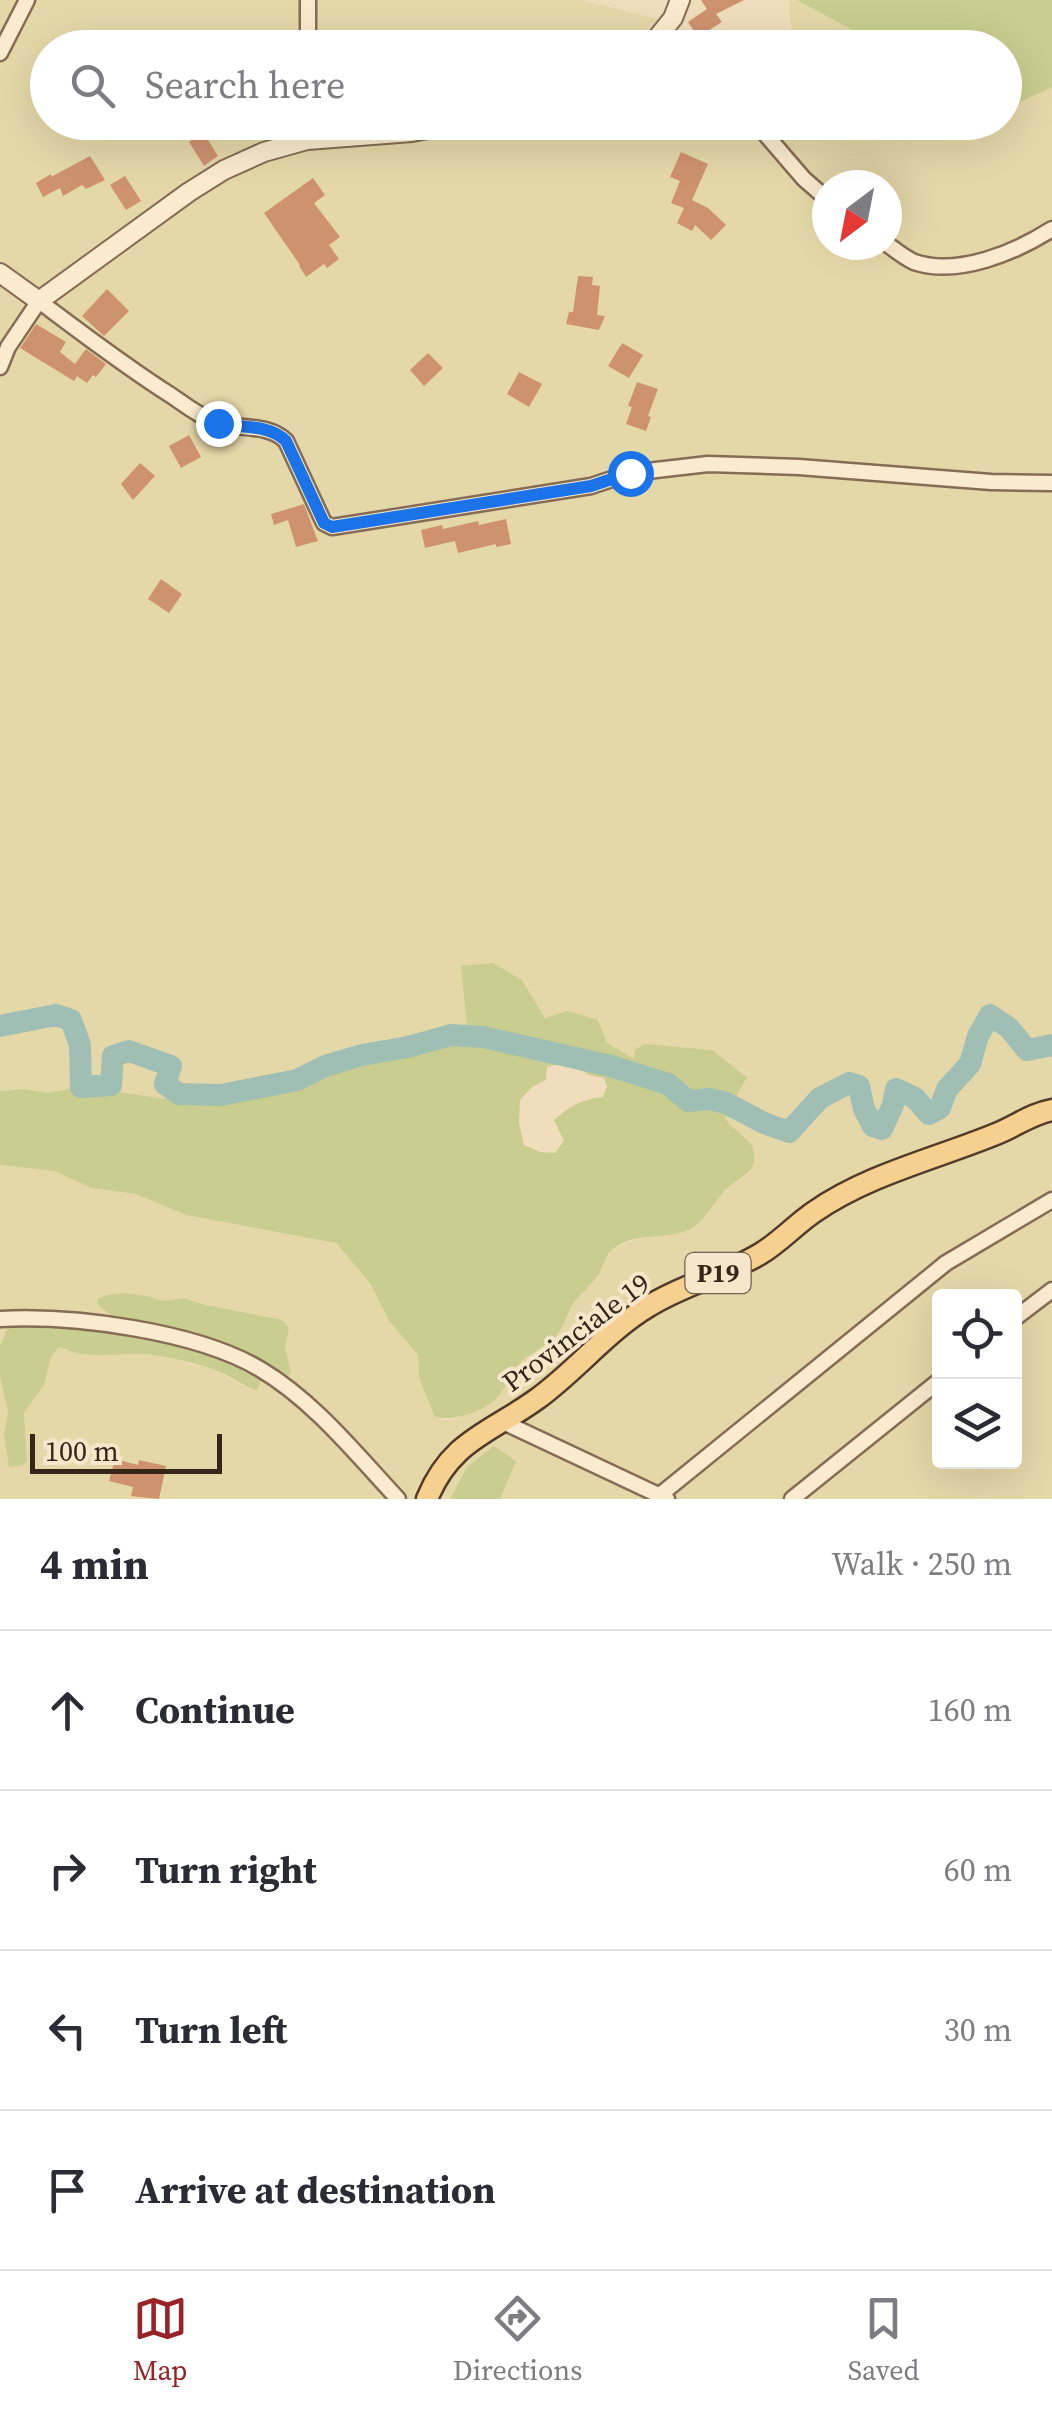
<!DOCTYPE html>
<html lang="en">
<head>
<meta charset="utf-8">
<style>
	body { margin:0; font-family:"Source Serif 4",serif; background:#f7f7f7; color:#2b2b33 }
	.controls { position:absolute; right:30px; bottom:30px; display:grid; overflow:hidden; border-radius:10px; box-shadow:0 10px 40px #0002 }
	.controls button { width:90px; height:90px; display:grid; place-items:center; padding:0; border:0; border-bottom:2px solid #e1e1e2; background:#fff; color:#2b2b33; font:50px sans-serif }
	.compass { position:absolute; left:812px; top:170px; width:90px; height:90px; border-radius:50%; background:#fff; box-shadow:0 10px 40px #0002; rotate:212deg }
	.scale { position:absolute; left:30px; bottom:25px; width:192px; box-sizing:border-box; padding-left:10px; border:5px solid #35261a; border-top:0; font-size:28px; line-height:35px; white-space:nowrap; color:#35261a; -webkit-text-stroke:8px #f6e7cb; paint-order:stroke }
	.stop { position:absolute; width:30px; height:30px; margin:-22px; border:8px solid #1a73e8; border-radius:50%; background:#fff }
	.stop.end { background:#1a73e8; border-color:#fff; box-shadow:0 2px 10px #0008 }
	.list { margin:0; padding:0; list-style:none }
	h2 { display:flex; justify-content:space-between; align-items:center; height:130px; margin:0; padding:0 40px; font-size:42px }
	h2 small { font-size:32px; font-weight:400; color:#7c7c81 }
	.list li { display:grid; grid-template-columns:65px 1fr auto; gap:30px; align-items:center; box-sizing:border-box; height:160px; padding:0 40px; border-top:2px solid #e1e1e2 }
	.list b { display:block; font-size:38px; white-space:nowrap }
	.list em { font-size:32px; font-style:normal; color:#7c7c81 }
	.icon { flex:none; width:55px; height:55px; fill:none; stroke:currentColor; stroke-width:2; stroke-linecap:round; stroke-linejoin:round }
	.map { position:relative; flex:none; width:1052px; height:1499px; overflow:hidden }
	.search { position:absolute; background:#fff; box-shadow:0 10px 40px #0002; left:30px; right:30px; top:30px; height:110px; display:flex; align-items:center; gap:25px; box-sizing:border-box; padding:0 35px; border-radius:55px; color:#7c7c81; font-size:38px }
	.sheet { height:770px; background:#fff }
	nav { display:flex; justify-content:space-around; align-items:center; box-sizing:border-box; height:140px; border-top:2px solid #e1e1e2; background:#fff; font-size:28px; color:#7c7c81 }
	nav a { display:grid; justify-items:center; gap:5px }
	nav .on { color:#972329 }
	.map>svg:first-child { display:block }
	.farmland { fill:#e5d8a8; fill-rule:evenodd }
	.green { fill:#c9cd8f; fill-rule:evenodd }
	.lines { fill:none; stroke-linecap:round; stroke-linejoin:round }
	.river { stroke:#9fbfb4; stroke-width:22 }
	.building { fill:#cf926f }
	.minor-casing { stroke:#866c54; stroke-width:19 }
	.tertiary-casing { stroke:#866c54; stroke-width:22 }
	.primary-casing { stroke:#533b29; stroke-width:25 }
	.minor { stroke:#faebce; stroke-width:14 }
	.tertiary { stroke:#faebce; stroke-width:18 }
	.primary { stroke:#f5d08f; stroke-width:20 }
	.route { stroke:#1a73e8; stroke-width:12 }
	.labels { text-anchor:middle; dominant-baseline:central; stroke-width:8; stroke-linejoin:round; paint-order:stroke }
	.shield { fill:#f6e7cb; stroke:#6f604f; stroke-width:2.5 }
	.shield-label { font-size:25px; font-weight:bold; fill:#35261a }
	.street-label { font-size:28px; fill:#35261a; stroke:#f6e7cb }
</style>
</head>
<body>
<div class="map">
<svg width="1052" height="1499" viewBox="0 0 1052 1499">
	<rect width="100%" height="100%" fill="#efddbb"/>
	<!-- farmland -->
	<path class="farmland" d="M 0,0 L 582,0 L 662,20 L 666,37 L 680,47 L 48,48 L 48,122 L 1004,122 L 1004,48 L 793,47 L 789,0 L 1052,0 L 1052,1499 L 500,1499 L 501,1494 L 467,1467 L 450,1499 L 0,1499 L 0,1374 L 8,1413 L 4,1434 L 10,1467 L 27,1461 L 24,1413 L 44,1385 L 51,1357 L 58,1347 L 64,1347 L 78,1354 L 145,1354 L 173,1357 L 193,1365 L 210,1367 L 238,1383 L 257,1391 L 216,1352 L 4,1334 L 0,1346 L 0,1165 L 54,1171 L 92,1188 L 136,1194 L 186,1215 L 336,1243 L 370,1283 L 390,1322 L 418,1355 L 419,1376 L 443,1420 L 455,1419 L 486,1406 L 496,1399 L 520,1362 L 557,1335 L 572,1305 L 596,1278 L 612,1249 L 633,1240 L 679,1233 L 731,1186 L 750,1173 L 755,1161 L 754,1150 L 749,1140 L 730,1127 L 725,1118 L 747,1077 L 739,1069 L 635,1060 L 606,1043 L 546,1018 L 522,980 L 467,1025 L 455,1041 L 348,1065 L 248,1098 L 180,1101 L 112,1091 L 69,1089 L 48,1093 L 24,1089 L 0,1091 ZM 827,185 L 887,185 L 887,245 L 827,245 ZM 147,1296 L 162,1301 L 184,1298 L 289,1328 L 285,1347 L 286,1377 L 260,1360 L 224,1342 L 160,1325 L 116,1319 ZM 940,1296 L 1014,1296 L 1014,1462 L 940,1462 Z"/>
	<!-- green -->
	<g class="green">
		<polygon points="797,0 1052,0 1052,87 1005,109 1004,48 881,47 880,45"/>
		<path d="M 493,963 L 522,980 L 545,1018 L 567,1011 L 598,1020 L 607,1043 L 634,1059 L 635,1050 L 644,1044 L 712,1050 L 747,1077 L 725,1118 C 733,1132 751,1136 754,1152 C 758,1171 742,1176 730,1186 C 714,1199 707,1221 688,1230 C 665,1240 633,1232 613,1249 C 606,1254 603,1267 598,1275 C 591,1286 580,1294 573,1304 C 567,1313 565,1323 559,1332 C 551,1344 534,1351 523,1360 C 512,1370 507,1386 497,1398 C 485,1411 450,1423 434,1416 L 419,1376 L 418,1355 L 390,1322 L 370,1283 L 336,1243 L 186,1215 L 136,1194 L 92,1188 L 54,1171 L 0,1165 L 0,1091 L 24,1089 L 48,1093 L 69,1089 L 112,1091 L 180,1101 L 248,1098 L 348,1065 L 454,1041 L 467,1025 L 461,966 ZM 558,1064 L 573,1064 L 589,1075 L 604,1078 L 607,1086 L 603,1097 C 582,1099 570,1106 554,1120 L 564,1141 L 555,1153 L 540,1152 L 524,1145 L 519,1123 L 520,1100 L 532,1087 L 546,1080 L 547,1067 Z"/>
		<polygon points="124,1293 147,1296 162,1301 184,1298 206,1305 282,1320 289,1328 285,1347 291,1373 287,1377 260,1360 224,1342 160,1325 116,1319 98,1305 98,1299 107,1295"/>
		<path d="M 9,1325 C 68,1326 222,1332 261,1380 L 257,1391 C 241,1385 223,1371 207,1367 C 187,1361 166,1356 145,1354 C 124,1353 102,1357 81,1354 C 73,1353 67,1349 59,1347 L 51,1357 L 44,1385 L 24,1413 L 27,1461 L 23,1465 L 9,1467 L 4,1434 L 8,1413 L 0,1376 L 0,1346 Z"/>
		<polygon points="494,1446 516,1461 500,1499 450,1499 467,1467"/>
	</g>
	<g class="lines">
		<!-- river -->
		<polyline class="river" points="0,1026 56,1015 71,1020 80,1045 81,1087 111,1085 113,1056 129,1051 171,1066 165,1084 179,1094 221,1095 297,1080 325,1066 362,1055 408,1047 451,1035 483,1037 611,1066 668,1084 688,1101 710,1099 726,1103 764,1123 789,1132 820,1098 849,1083 859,1086 864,1109 873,1126 882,1129 893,1105 896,1089 915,1098 929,1114 940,1108 947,1089 970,1064 978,1036 990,1015 1009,1028 1027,1050 1052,1045"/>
	</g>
	<!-- building -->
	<g class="building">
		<polygon points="701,0 744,0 716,14 722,22 698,37 688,22 707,9"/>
		<polygon points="195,122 213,122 202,130 218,156 204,166 189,142 193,139 186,129"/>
		<polygon points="681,152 708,164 692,200 708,208 726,225 711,240 695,225 692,231 677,223 684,208 671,203 680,181 670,177"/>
		<polygon points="90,156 105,180 86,189 82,185 63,196 60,188 43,197 36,183 51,174 51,177"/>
		<polygon points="125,176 141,201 126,210 110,185"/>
		<polygon points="313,178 325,195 314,203 340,237 329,245 339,259 327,268 324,264 306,277 299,266 300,265 264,213"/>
		<polygon points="578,276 593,277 592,285 600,286 597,315 605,316 599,330 566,324 569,312 573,312"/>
		<polygon points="107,289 129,311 104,336 82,316"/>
		<polygon points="36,324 66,342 60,352 75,364 86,349 106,364 96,377 93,375 87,383 77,376 74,381 20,348"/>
		<polygon points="622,343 643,355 629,378 608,366"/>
		<polygon points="428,353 443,368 424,386 410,370"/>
		<polygon points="519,372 542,384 529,407 507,394"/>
		<polygon points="637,382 658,389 648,416 651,417 646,431 626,424 632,407 628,406"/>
		<polygon points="189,435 201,457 181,468 169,446"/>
		<polygon points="140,463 155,476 133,500 121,484"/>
		<polygon points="304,504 318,541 296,547 288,520 274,525 271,514"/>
		<polygon points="506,519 511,544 496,547 496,544 458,553 455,541 425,548 421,530 442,525 443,529 478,521 479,525"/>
		<polygon points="161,579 182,594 169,613 148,599"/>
		<polygon points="115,1459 138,1465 139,1460 166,1466 159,1499 131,1496 133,1487 109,1481"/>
	</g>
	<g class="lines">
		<!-- minor casing -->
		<g class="minor-casing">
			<g id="minor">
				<polyline points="308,48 308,0"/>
				<polyline points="0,53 27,0"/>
				<polyline points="307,122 307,140"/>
				<polyline points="755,122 804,179 827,199"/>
				<path d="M 887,244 C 895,250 905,258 914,262 C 958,277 1016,252 1052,229"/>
				<path d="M 0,367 L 8,347 L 39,301 C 83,334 126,367 172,396 C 185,405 198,415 212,421 C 236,431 267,422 286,441 L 324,523 L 332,527 L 591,486 L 630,473 L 708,464 L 799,467 L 991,482 L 1052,483"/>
				<path d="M 0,1319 C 74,1315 196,1331 260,1369 C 314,1401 356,1454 398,1499"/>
				<polyline points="1014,1319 1052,1290"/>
				<polyline points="501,1421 667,1499"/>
				<polyline points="660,1495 946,1263 1052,1200"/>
				<polyline points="792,1499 940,1380"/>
			</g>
		</g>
		<!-- tertiary casing -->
		<g class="tertiary-casing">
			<g id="tertiary">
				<polyline points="649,48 673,18 680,0"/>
				<polyline points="0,273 39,301 189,192 224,170 264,152 307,140 412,132 468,122"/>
			</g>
		</g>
		<!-- primary casing -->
		<g class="primary-casing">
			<path id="primary" d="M 427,1499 C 451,1440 490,1433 537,1399 C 576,1371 607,1331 649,1306 C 684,1284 725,1275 760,1254 C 779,1243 795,1225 814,1212 C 869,1174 935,1159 996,1134 C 1016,1126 1031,1114 1052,1110"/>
		</g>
		<!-- minor -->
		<use href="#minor" class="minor"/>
		<!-- tertiary -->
		<use href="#tertiary" class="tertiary"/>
		<!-- primary -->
		<use href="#primary" class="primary"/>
	</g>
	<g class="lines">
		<!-- route -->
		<path class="route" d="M 218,423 C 240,428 269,424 286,441 L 324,523 L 332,527 L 591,486 L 630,473"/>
	</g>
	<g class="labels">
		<!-- shield labels -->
		<rect class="shield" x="685.5" y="1253" width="65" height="40" rx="8"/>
		<g class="shield-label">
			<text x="718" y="1273">P19</text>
		</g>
		<!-- street labels -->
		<g class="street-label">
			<text transform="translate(576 1332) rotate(-37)">Provinciale 19</text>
		</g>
	</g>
</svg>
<div class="controls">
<button><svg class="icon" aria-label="locate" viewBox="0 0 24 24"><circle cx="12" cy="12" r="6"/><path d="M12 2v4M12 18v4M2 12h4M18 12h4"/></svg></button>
<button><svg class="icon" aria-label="layers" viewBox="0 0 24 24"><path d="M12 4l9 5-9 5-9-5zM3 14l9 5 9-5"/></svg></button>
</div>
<svg class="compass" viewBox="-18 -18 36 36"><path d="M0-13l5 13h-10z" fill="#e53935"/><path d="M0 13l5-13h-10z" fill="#7c7c81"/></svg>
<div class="scale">100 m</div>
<div class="stop" style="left:630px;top:473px"></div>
<div class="stop end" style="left:218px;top:423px"></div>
<div class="search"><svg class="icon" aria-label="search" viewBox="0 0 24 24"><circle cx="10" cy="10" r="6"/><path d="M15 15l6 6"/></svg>Search here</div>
</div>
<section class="sheet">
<h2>4 min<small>Walk · 250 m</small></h2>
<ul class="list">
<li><svg class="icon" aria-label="ahead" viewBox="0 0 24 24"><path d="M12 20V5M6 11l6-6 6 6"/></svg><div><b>Continue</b></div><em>160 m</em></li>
<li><svg class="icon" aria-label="right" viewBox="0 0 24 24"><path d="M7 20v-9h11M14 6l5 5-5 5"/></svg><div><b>Turn right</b></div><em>60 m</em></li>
<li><svg class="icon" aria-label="left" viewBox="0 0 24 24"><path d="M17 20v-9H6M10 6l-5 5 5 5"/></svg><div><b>Turn left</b></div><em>30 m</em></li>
<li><svg class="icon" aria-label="arrive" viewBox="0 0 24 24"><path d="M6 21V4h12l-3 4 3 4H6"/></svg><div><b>Arrive at destination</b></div></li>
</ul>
</section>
<nav>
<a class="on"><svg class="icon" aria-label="map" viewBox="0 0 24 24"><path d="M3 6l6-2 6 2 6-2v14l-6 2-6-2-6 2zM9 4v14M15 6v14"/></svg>Map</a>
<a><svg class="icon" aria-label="directions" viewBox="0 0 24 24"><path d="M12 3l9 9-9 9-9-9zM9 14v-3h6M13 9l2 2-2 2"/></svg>Directions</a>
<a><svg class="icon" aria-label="saved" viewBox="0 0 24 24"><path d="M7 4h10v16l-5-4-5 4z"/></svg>Saved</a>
</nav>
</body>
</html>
